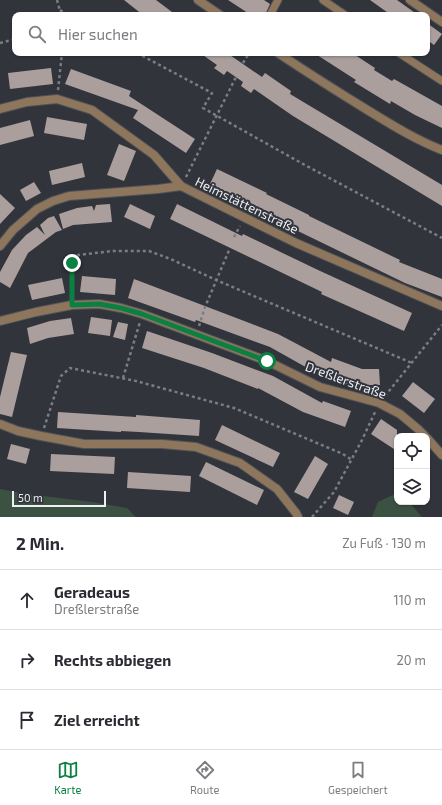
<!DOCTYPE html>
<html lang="de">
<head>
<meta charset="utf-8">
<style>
	body { margin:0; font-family:"Exo 2",sans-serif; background:#f2f2f3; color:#2b2b33 }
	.controls { position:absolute; right:12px; bottom:12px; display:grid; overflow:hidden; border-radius:8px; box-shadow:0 1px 3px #0004 }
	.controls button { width:36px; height:36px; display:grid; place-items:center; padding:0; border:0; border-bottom:1px solid #e1e1e2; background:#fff; color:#2b2b33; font:20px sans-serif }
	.scale { position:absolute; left:12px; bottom:10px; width:94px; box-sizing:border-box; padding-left:4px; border:2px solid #edeff4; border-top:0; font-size:11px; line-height:14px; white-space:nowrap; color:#edeff4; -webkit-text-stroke:3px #32343c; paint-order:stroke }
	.stop { position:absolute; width:12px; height:12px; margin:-9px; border:3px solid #0b8043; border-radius:50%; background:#fff }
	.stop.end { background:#0b8043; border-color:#fff; box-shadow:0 1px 4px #0008 }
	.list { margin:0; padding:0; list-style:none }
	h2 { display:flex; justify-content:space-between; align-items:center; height:52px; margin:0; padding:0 16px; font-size:17px }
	h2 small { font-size:13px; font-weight:400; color:#7c7c81 }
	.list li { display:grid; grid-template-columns:26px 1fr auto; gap:12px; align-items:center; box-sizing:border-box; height:60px; padding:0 16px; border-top:1px solid #e1e1e2 }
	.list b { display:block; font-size:15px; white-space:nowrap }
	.list p { margin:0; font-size:13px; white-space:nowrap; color:#7c7c81 }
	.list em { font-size:13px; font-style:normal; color:#7c7c81 }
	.icon { flex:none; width:22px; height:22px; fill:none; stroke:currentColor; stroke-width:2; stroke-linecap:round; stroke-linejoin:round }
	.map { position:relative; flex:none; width:442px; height:517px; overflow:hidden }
	.search { position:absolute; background:#fff; box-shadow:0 1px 3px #0004; left:12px; right:12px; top:12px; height:44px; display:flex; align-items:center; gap:10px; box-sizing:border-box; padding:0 14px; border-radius:8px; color:#7c7c81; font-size:15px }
	.sheet { height:232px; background:#fff }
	nav { display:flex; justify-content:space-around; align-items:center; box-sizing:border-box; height:56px; border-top:1px solid #e1e1e2; background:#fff; font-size:11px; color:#7c7c81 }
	nav a { display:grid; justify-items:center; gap:2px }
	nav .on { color:#0b8043 }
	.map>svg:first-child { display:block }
	.green { fill:#3b5142 }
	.building { fill:#ab9f9d }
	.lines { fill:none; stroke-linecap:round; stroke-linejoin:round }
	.service-casing { stroke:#505259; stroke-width:9 }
	.minor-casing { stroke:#505259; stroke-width:10 }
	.tertiary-casing { stroke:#505259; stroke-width:10 }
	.path { stroke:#7b7d84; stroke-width:2.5; stroke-dasharray:3 3; stroke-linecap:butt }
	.service { stroke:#8e765d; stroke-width:7 }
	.minor { stroke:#8e765d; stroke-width:8 }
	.tertiary { stroke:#8e765d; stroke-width:8 }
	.route { stroke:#0b8043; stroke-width:5 }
	.labels { text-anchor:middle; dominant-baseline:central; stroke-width:4; stroke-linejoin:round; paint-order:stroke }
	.street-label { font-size:13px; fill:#edeff4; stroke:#32343c }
</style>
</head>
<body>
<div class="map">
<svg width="442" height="517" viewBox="0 0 442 517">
	<rect width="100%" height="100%" fill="#32343c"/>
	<!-- green -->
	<g class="green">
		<polygon points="0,489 27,494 92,502 127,508 136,517 0,517"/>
		<polygon points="397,493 397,502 409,502 422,517 372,517 378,502"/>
	</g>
	<!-- building -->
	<g class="building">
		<polygon points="124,0 156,0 176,15 143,15"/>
		<polygon points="228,0 264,0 270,4 265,15 251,15"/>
		<polygon points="370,0 397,0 418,15 391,15"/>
		<polygon points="427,23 442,34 434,45 427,40"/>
		<polygon points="200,53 227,53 262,77 265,73 291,91 290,94 442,185 442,206 293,116 254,89 251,93 241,86 243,82 227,71 224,75 214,68 217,65"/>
		<polygon points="314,53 352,53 375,68 374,70 392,81 394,79 442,106 442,128 415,115 391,101 390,104 354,82 356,80"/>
		<polygon points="51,68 53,84 10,89 8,73"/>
		<polygon points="71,69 131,91 129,96 195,139 186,153 133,118 138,110 65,84"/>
		<polygon points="47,117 87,124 84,140 44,133"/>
		<polygon points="30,120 34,136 0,145 0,128"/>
		<polygon points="119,144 136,151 124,181 107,175"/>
		<polygon points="82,163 85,177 52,185 49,171"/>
		<polygon points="217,169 267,193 266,194 309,215 309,216 400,260 399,262 442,279 442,297 405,283 269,217 271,213 210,184"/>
		<polygon points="34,182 41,193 26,201 20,190"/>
		<polygon points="0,194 15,208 0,224"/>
		<polygon points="110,204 112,222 73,225 63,229 59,214 77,208 92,206 94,211 96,205"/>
		<polygon points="130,204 155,216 150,229 124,217"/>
		<polygon points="177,204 242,236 243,234 318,270 412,313 404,331 321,294 322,292 170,219"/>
		<polygon points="54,216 62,230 56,232 28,253 10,288 0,282 0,272 12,250 26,235 37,227 45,235 40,225 48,218"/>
		<polygon points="82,276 116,279 115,295 80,292"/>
		<polygon points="62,278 65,293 32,300 28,285"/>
		<polygon points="134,279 278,334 331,362 332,358 362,369 379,369 380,385 349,385 318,374 270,347 196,320 195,322 128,298"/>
		<polygon points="91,317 112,320 110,336 88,333"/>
		<polygon points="71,318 74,334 48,338 30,344 27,328 50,321"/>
		<polygon points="118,322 128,324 125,340 113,337"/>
		<polygon points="147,331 212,353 254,369 273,376 322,403 323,401 351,411 345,427 303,412 258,388 258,389 204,368 142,348"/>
		<polygon points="11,352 27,355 12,417 0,414 0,397"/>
		<polygon points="413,382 435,399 424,413 402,396"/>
		<polygon points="58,412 136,417 136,415 200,420 199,436 139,432 121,431 121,432 57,428"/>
		<polygon points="381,419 397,430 397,451 371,434"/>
		<polygon points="222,425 280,453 273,467 215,440"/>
		<polygon points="11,444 30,449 26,464 7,459"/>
		<polygon points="51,454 115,457 114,474 50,471"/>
		<polygon points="315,456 328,464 308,499 294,492"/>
		<polygon points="206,462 264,490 257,505 199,476"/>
		<polygon points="128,472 191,476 190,492 127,488"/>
		<polygon points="339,495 354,502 348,515 333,508"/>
	</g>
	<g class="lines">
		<!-- service casing -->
		<g class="service-casing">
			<g id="service">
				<polyline points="323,0 345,15"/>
				<polyline points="270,15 278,0"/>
				<polyline points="399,53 442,81"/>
			</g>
		</g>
		<!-- minor casing -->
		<g class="minor-casing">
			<g id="minor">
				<polyline points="410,0 442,22"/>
				<polyline points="0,109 27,102 57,99 92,110 154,155 181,186"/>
				<polyline points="0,246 13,230 37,209 53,201 69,196 158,189 181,186 296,243 442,306"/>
				<polyline points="0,321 36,312 72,305 99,304 121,308 142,314 267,361 320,387 379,403 400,414 418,429 425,436"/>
				<polyline points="0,424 18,431 41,436 84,444 162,444 196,447 240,463 277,489 296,513 298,517"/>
				<polyline points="427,438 442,455"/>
			</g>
		</g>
		<!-- tertiary casing -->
		<g class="tertiary-casing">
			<g id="tertiary">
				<polyline points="198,0 220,15"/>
				<path d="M 278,53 C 308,73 338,92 369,111 C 392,125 416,140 442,150"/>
			</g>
		</g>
		<!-- path -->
		<g class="path">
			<polyline points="57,0 61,15"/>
			<polyline points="60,10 68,15"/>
			<polyline points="0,43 15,39"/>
			<polyline points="137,53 212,93 203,108 303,164 442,238"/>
			<polyline points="243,63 249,53"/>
			<polyline points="58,90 62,53"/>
			<polyline points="186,177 236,77"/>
			<polyline points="234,237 240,226"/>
			<polyline points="72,296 72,263 78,255 113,251 149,251 173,260 216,280 412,363"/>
			<polyline points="199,326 205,307 230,248"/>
			<polyline points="123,378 140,322"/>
			<polyline points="385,396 442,325"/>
			<polyline points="44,428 61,376 70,368 136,381 234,408 343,454 352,460"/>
			<polyline points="312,517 334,492 362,440 376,410"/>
		</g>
		<!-- service -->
		<use href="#service" class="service"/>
		<!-- minor -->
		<use href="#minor" class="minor"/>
		<!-- tertiary -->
		<use href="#tertiary" class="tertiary"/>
	</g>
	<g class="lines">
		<!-- route -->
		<polyline class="route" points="72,263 72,305 99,304 121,308 142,314 267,361"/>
	</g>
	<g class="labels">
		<!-- street labels -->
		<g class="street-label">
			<text transform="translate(247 205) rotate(26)">Heimstättenstraße</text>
			<text transform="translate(346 380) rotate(20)">Dreßlerstraße</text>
		</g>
	</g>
</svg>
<div class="controls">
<button><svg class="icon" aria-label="locate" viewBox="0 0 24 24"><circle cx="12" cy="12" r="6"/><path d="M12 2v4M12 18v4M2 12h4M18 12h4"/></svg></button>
<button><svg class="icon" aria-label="layers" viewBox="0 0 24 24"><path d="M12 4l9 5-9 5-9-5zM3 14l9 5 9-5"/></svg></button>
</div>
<div class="scale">50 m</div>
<div class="stop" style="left:267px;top:361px"></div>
<div class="stop end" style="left:72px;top:263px"></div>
<div class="search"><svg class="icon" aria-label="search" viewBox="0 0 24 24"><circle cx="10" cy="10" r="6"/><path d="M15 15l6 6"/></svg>Hier suchen</div>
</div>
<section class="sheet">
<h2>2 Min.<small>Zu Fuß · 130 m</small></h2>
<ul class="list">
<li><svg class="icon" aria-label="ahead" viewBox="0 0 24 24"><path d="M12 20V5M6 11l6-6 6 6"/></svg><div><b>Geradeaus</b><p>Dreßlerstraße</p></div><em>110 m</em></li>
<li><svg class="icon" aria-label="right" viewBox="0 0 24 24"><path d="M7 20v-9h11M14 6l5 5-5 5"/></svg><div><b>Rechts abbiegen</b></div><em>20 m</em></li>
<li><svg class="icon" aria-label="arrive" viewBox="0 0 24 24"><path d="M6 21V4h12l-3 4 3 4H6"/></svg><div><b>Ziel erreicht</b></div></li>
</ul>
</section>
<nav>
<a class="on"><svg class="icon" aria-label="map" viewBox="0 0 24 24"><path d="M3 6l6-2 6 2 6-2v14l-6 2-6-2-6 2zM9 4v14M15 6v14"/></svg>Karte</a>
<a><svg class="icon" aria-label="directions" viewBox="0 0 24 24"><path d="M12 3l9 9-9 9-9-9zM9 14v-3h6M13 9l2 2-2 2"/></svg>Route</a>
<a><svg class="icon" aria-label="saved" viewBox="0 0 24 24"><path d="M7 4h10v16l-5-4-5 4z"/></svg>Gespeichert</a>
</nav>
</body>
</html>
